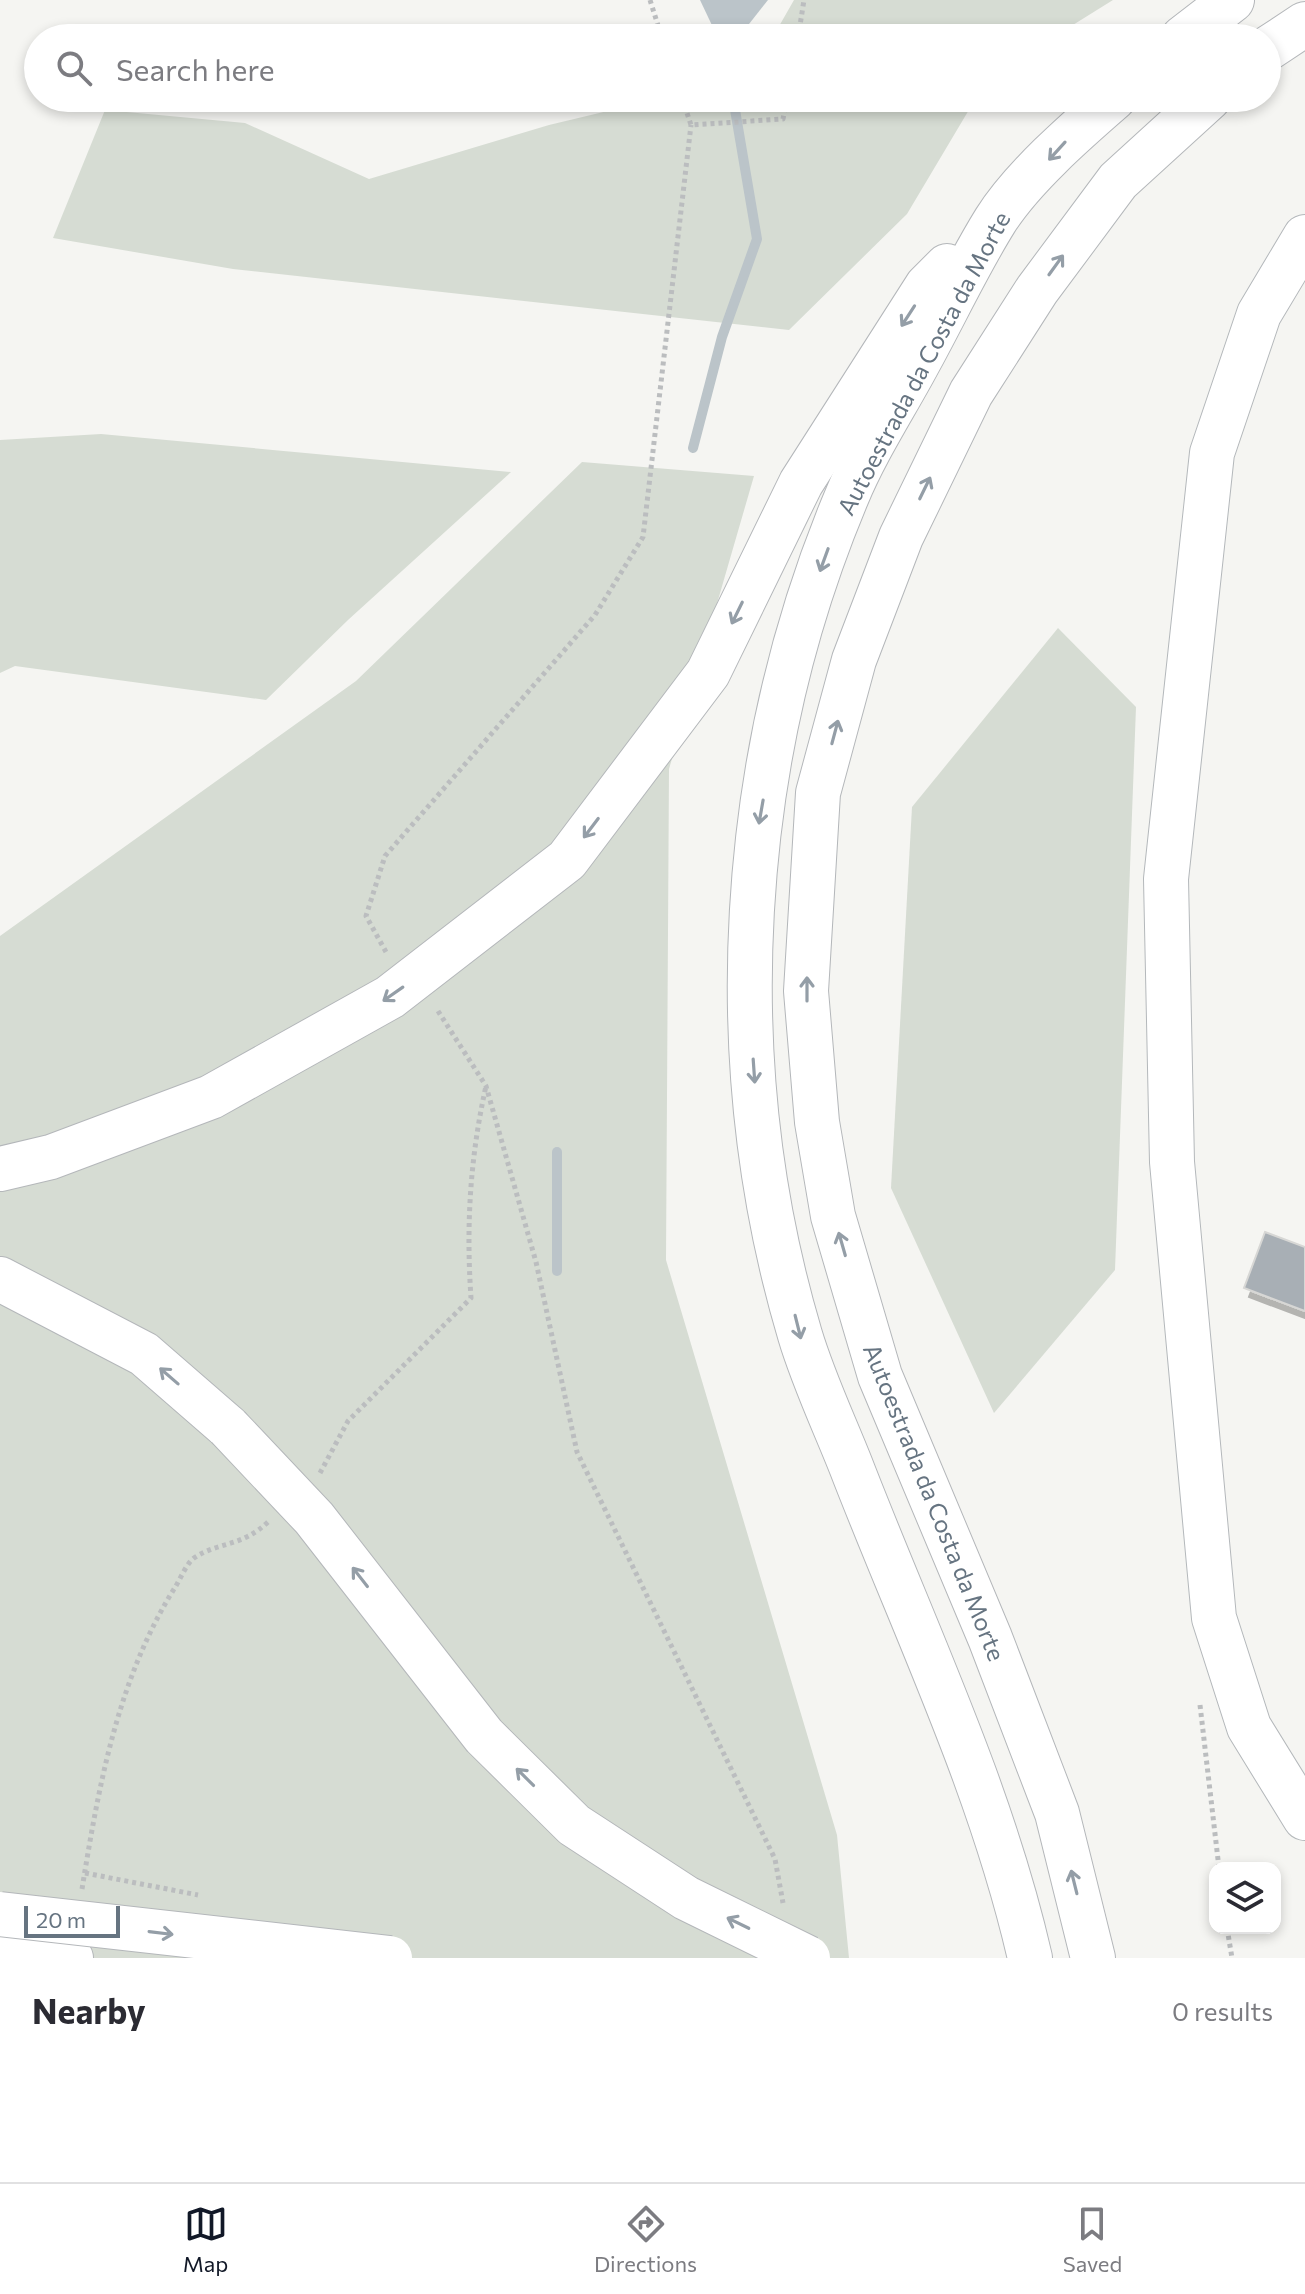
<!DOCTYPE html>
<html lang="en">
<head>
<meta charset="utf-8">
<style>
	body { margin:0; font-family:Commissioner,sans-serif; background:#f2f2f3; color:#2b2b33 }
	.controls { position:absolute; right:24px; bottom:24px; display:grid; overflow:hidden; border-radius:16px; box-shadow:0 4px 12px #0003 }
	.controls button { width:72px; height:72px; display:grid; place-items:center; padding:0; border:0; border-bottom:2px solid #e1e1e2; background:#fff; color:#2b2b33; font:40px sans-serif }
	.scale { position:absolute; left:24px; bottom:20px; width:96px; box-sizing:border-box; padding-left:8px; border:4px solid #667481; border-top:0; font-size:22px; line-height:28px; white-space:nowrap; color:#667481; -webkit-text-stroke:6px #fff; paint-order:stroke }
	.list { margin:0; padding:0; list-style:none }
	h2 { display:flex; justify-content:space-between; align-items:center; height:104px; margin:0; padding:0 32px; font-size:34px }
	h2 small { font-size:26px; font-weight:400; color:#7c7c81 }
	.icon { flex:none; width:44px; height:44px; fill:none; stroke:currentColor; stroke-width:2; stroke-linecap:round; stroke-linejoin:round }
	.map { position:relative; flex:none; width:1305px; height:1958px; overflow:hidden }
	.search { position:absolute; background:#fff; box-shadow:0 4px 12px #0003; left:24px; right:24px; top:24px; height:88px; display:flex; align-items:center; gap:20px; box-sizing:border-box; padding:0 28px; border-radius:44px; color:#7c7c81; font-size:30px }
	.sheet { height:224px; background:#fff }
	nav { display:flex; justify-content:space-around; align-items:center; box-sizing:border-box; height:112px; border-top:2px solid #e1e1e2; background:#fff; font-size:22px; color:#7c7c81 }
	nav a { display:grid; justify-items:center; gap:4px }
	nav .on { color:#111827 }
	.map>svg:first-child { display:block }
	.green { fill:#d6dcd3 }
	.water { fill:#bbc4c9 }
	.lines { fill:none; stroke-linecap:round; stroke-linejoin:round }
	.stream { stroke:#bbc4c9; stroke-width:10 }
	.building { fill:#a8afb5; stroke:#d7d7d5; stroke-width:2; filter:url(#shadow) }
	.primary-casing { stroke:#b4b8bb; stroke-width:46 }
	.highway-casing { stroke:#b4b7ba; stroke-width:46 }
	.path { stroke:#bbbdbf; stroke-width:5; stroke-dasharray:4 4; stroke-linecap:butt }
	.primary { stroke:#fff; stroke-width:44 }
	.highway { stroke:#fff; stroke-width:44 }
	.highway-bridge-casing { stroke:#b4b7ba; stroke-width:46; stroke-linecap:butt }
	.highway-bridge { stroke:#fff; stroke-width:44 }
	.oneway { stroke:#949ea7 }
	.labels { text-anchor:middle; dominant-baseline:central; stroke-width:8; stroke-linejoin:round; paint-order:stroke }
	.street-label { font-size:24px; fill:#667481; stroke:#fff }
</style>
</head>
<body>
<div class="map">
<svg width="1305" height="1958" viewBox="0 0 1305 1958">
	<defs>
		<filter id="shadow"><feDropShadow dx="5" dy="9" stdDeviation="0" flood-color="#0004"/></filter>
	</defs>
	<rect width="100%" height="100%" fill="#f5f5f2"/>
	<!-- green -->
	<g class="green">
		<polygon points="794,0 1113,0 1052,38 765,38 778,28"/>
		<polygon points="662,98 976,98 907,214 789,330 233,269 53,238 105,110 245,123 369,179 549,125"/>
		<polygon points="101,434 511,472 348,620 266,700 15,666 0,673 0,440"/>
		<polygon points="582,462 754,476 669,769 666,1260 837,1835 849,1958 0,1958 0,936 356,681"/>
		<polygon points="1058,628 1136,707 1115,1270 994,1413 891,1188 912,807"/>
	</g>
	<!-- water -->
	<polygon class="water" points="700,0 768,0 738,38 718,38"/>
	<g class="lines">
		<!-- stream -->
		<g class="stream">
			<polyline points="693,448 722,337 757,239 733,98"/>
			<polyline points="557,1152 557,1271"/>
		</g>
	</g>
	<!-- building -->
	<polygon class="building" points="1265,1232 1305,1247 1305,1311 1244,1288"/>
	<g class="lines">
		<!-- primary casing -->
		<g class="primary-casing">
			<polyline id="primary" points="1305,237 1259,314 1212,453 1166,879 1172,1162 1214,1618 1249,1727 1305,1818"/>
		</g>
		<!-- highway casing -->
		<g class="highway-casing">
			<g id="highway">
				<polyline points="1183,38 1232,0"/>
				<polyline points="1267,49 1305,24"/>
				<polyline points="0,1169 51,1157 211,1097 390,997 567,860 708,673 801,483 927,286 947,266"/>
				<polyline points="0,1279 144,1354 228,1427"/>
				<polyline points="0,1943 71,1958"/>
				<path d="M 1030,1958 C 991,1787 914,1629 851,1466 C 834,1423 813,1379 800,1335 C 719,1063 737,757 847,496 C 866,450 895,406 918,363 C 944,316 967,266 995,221 C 1022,178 1076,131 1114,98"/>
				<polyline points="1093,1958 1057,1813 990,1638 880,1376 833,1216 817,1122 806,991 818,793 854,660 901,537 971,393 1037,290 1118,181 1209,98"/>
			</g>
		</g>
		<!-- path -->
		<g class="path">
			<polyline points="650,0 662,38"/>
			<polyline points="798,38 804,0"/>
			<polyline points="682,98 691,125 783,119 787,98"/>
			<polyline points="386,952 366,916 385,856 595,615 643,537 691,125"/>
			<polyline points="438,1011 486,1086 536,1262 577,1452 775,1859 783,1903"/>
			<path d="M 320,1473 L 348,1421 L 471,1298 C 466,1225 470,1158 486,1086"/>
			<polyline points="1200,1705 1219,1868"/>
			<polyline points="85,1873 198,1895"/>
			<path d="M 82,1889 C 99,1784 118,1679 174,1589 C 180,1580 186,1564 194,1558 C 219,1541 241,1548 269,1521"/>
			<polyline points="1227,1928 1232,1958"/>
		</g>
		<!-- primary -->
		<use href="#primary" class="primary"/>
		<!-- highway -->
		<use href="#highway" class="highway"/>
		<!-- highway-bridge casing -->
		<g class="highway-bridge-casing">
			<g id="highway-bridge">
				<polyline points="228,1427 314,1518 484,1736 574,1825 686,1898 808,1958"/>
				<polyline points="0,1914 390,1958"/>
			</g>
		</g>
		<!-- highway-bridge -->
		<use href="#highway-bridge" class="highway-bridge"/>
	</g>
	<!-- one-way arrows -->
	<defs><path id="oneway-shaft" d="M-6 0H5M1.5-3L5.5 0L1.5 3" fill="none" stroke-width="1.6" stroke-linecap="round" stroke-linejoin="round" transform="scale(2)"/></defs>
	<g class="oneway">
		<use href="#oneway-shaft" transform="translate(1057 151) rotate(132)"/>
		<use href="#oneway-shaft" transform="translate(1056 265) rotate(-54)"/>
		<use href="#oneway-shaft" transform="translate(908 316) rotate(123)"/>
		<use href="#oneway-shaft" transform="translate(925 488) rotate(-64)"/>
		<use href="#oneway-shaft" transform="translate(824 560) rotate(110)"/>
		<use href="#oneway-shaft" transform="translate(737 613) rotate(116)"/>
		<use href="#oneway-shaft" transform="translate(835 732) rotate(-75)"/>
		<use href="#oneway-shaft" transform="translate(761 812) rotate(100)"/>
		<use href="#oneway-shaft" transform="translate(591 828) rotate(127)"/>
		<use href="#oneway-shaft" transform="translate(807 989) rotate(-90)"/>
		<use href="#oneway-shaft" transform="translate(393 994) rotate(145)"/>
		<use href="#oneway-shaft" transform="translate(754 1071) rotate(86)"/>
		<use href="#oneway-shaft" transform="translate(842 1244) rotate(-106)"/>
		<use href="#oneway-shaft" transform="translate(798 1327) rotate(76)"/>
		<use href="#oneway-shaft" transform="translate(169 1376) rotate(-139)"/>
		<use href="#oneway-shaft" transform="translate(360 1577) rotate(-128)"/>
		<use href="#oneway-shaft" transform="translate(525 1777) rotate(-135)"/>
		<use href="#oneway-shaft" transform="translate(1074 1882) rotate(-104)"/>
		<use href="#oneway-shaft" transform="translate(738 1923) rotate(-154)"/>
		<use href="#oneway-shaft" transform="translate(161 1933) rotate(7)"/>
	</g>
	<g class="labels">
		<!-- street labels -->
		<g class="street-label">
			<text transform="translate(923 363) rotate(-62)">Autoestrada da Costa da Morte</text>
			<text transform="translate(935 1502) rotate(68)">Autoestrada da Costa da Morte</text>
		</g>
	</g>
</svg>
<div class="controls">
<button><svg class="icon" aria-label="layers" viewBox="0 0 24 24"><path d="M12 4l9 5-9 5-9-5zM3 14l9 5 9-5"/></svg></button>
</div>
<div class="scale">20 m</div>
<div class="search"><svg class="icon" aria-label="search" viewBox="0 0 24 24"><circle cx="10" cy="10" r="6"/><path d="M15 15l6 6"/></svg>Search here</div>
</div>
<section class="sheet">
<h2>Nearby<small>0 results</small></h2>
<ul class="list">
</ul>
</section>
<nav>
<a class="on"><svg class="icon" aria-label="map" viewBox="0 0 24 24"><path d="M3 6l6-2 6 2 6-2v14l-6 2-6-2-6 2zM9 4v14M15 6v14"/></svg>Map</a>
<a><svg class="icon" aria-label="directions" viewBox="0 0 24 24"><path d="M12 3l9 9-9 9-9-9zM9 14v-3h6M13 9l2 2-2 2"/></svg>Directions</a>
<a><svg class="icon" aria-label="saved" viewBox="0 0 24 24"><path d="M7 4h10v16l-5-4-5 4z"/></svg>Saved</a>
</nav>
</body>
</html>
